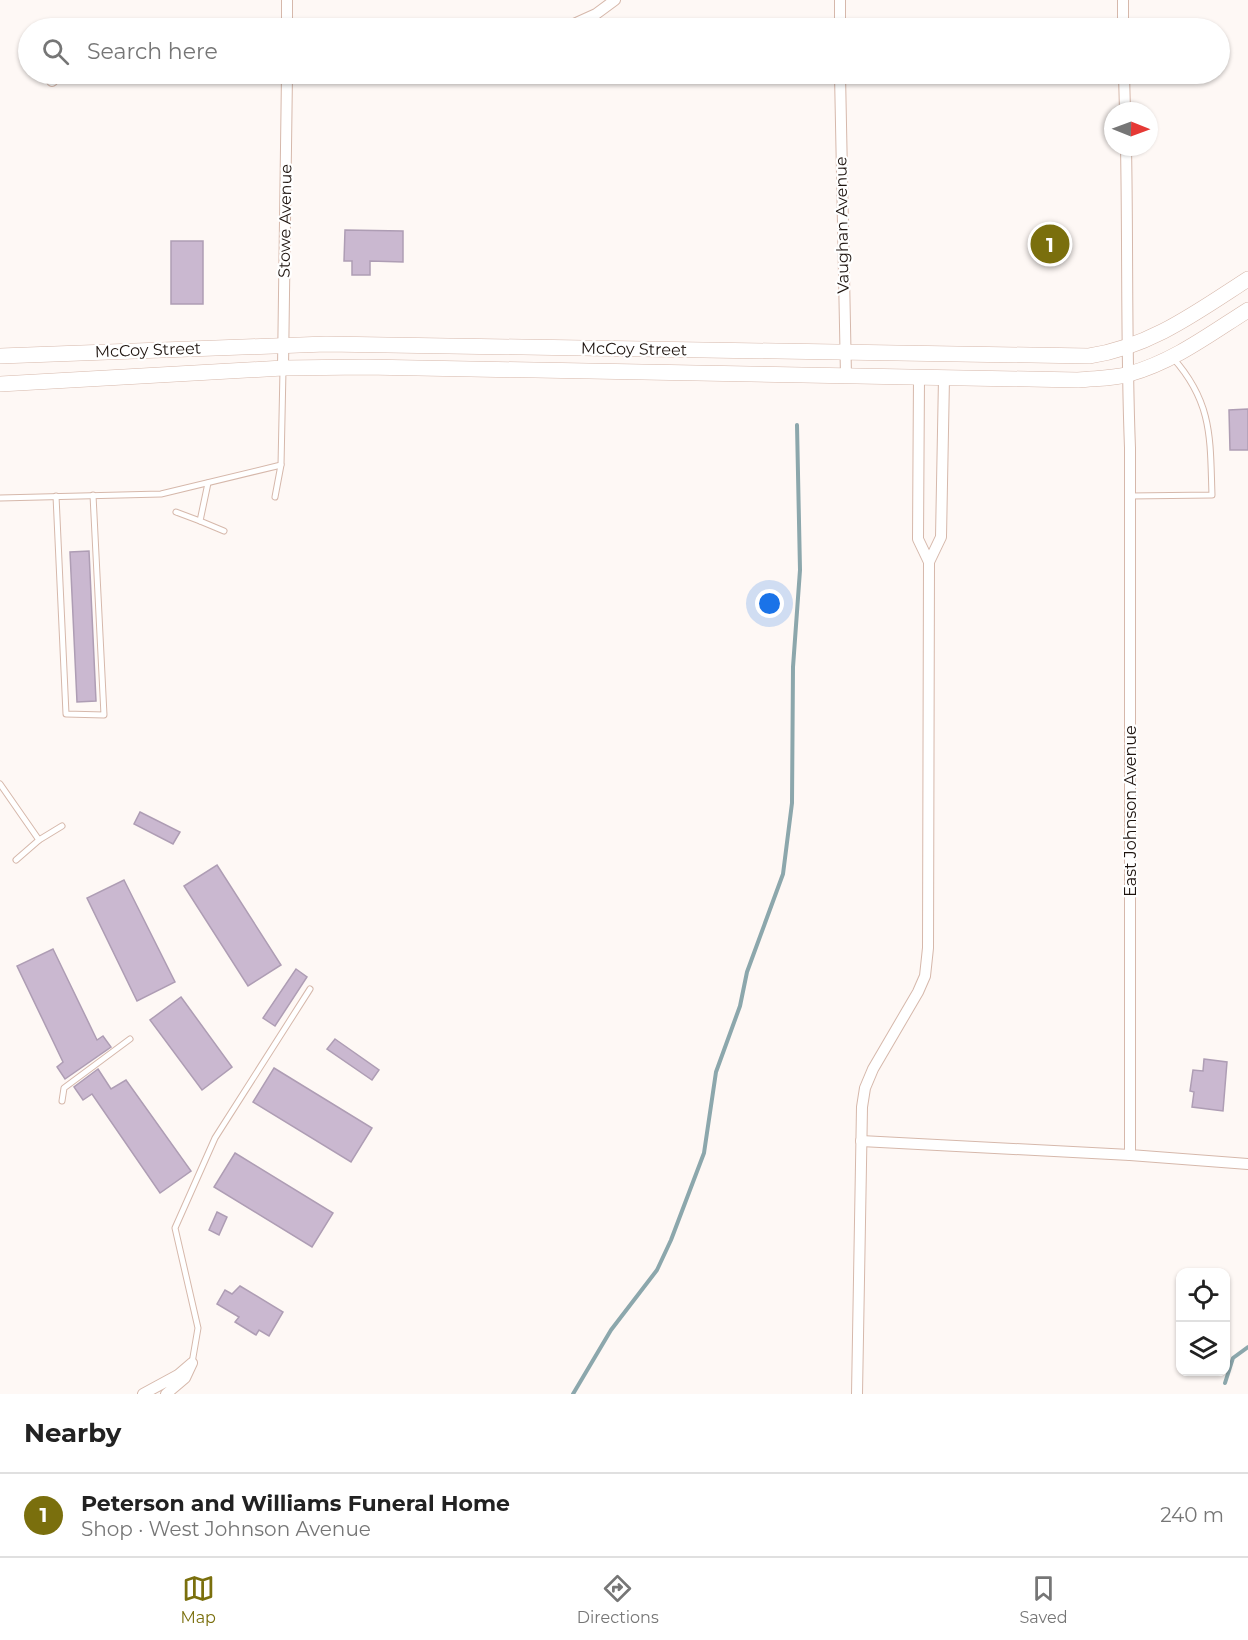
<!DOCTYPE html>
<html lang="en">
<head>
<meta charset="utf-8">
<style>
	body { margin:0; font-family:Montserrat,sans-serif; background:#f2f2f2; color:#222 }
	.controls { position:absolute; right:18px; bottom:18px; display:grid; overflow:hidden; border-radius:12px; box-shadow:0 2px 4px #0004 }
	.controls button { width:54px; height:54px; display:grid; place-items:center; padding:0; border:0; border-bottom:2px solid #e0e0e0; background:#fff; color:#222; font:30px sans-serif }
	.compass { position:absolute; left:1104px; top:102px; width:54px; height:54px; border-radius:50%; background:#fff; box-shadow:0 2px 4px #0004; rotate:91deg }
	.you { position:absolute; left:770px; top:604px; width:21px; height:21px; margin:-15px; border:4px solid #fff; border-radius:50%; background:#1a73e8; box-shadow:0 0 0 9px #1a73e833 }
	.badge { display:grid; place-items:center; width:39px; height:39px; border-radius:50%; background:#7a6f0d; color:#fff; font-size:20px; font-weight:700 }
	.pin { position:absolute; translate:-50% -50%; border:3px solid #fff; box-shadow:0 2px 6px #0006 }
	.list { margin:0; padding:0; list-style:none }
	h2 { display:flex; justify-content:space-between; align-items:center; height:78px; margin:0; padding:0 24px; font-size:26px }
	h2 small { font-size:20px; font-weight:400; color:#767676 }
	.list li { display:grid; grid-template-columns:39px 1fr auto; gap:18px; align-items:center; box-sizing:border-box; height:84px; padding:0 24px; border-top:2px solid #e0e0e0 }
	.list b { display:block; font-size:22px; white-space:nowrap }
	.list p { margin:0; font-size:20px; white-space:nowrap; color:#767676 }
	.list em { font-size:20px; font-style:normal; color:#767676 }
	.icon { flex:none; width:33px; height:33px; fill:none; stroke:currentColor; stroke-width:2; stroke-linecap:round; stroke-linejoin:round }
	.map { position:relative; flex:none; width:1248px; height:1394px; overflow:hidden }
	.search { position:absolute; background:#fff; box-shadow:0 2px 4px #0004; left:18px; right:18px; top:18px; height:66px; display:flex; align-items:center; gap:15px; box-sizing:border-box; padding:0 21px; border-radius:33px; color:#767676; font-size:22px }
	.sheet { height:162px; background:#fff }
	nav { display:flex; justify-content:space-around; align-items:center; box-sizing:border-box; height:84px; border-top:2px solid #e0e0e0; background:#fff; font-size:16px; color:#767676 }
	nav a { display:grid; justify-items:center; gap:3px }
	nav .on { color:#7a6f0d }
	.map>svg:first-child { display:block }
	.lines { fill:none; stroke-linecap:round; stroke-linejoin:round }
	.stream { stroke:#8ca7ac; stroke-width:4 }
	.building { fill:#cab8d0; stroke:#ae9db4; stroke-width:1.5 }
	.lane-casing { stroke:#d6b8ab; stroke-width:7 }
	.street-casing { stroke:#d6b8ab; stroke-width:12 }
	.secondary-casing { stroke:#d6b8ab; stroke-width:16 }
	.lane { stroke:#fff; stroke-width:5 }
	.street { stroke:#fff; stroke-width:10 }
	.secondary { stroke:#fff; stroke-width:15 }
	.labels { text-anchor:middle; dominant-baseline:central; stroke-width:4.5; stroke-linejoin:round; paint-order:stroke }
	.street-label { font-size:16px; fill:#1d130e; stroke:#fff }
</style>
</head>
<body>
<div class="map">
<svg width="1248" height="1394" viewBox="0 0 1248 1394">
	<rect width="100%" height="100%" fill="#fef8f5"/>
	<g class="lines">
		<!-- stream -->
		<g class="stream">
			<polyline points="1225,1383 1233,1358 1248,1347"/>
			<polyline points="573,1394 611,1330 657,1270 671,1240 704,1153 716,1072 740,1006 747,972 783,874 792,803 793,667 800,570 797,425"/>
		</g>
	</g>
	<!-- building -->
	<g class="building">
		<polygon points="345,230 403,231 403,262 370,261 370,275 352,275 352,261 344,261"/>
		<rect x="171" y="241" width="32" height="63"/>
		<polygon points="1248,409 1248,450 1230,450 1229,410"/>
		<polygon points="89,551 96,701 77,702 70,552"/>
		<polygon points="140,812 180,832 173,844 134,824"/>
		<polygon points="217,865 281,965 248,986 184,886"/>
		<polygon points="124,880 175,982 137,1001 87,898"/>
		<polygon points="53,949 97,1040 103,1036 111,1047 65,1079 57,1067 63,1062 17,966"/>
		<polygon points="296,969 307,977 275,1026 263,1018"/>
		<polygon points="181,997 232,1067 202,1090 150,1020"/>
		<polygon points="335,1039 379,1070 372,1080 327,1049"/>
		<polygon points="1204,1059 1227,1062 1223,1111 1192,1107 1194,1092 1190,1091 1193,1070 1203,1071"/>
		<polygon points="274,1068 372,1128 351,1162 253,1102"/>
		<polygon points="98,1069 111,1089 126,1080 191,1171 160,1193 92,1094 83,1100 74,1087"/>
		<polygon points="235,1153 333,1213 312,1247 214,1187"/>
		<polygon points="217,1212 227,1217 219,1235 209,1230"/>
		<polygon points="240,1286 283,1312 269,1336 259,1330 256,1335 235,1322 239,1317 217,1304 225,1290 232,1294"/>
	</g>
	<g class="lines">
		<!-- lane casing -->
		<g class="lane-casing">
			<g id="lane">
				<polyline points="208,483 200,521 224,531"/>
				<polyline points="56,496 66,714 104,715 93,495"/>
				<path d="M 1130,496 L 1212,495 C 1210,439 1213,403 1173,358"/>
				<polyline points="275,497 281,465"/>
				<polyline points="0,498 161,494 281,465 283,370"/>
				<polyline points="176,512 200,521"/>
				<polyline points="0,784 39,840 62,826"/>
				<polyline points="16,860 39,840"/>
				<polyline points="62,1101 64,1088 130,1039"/>
				<polyline points="192,1363 198,1328 175,1228 215,1138 310,989"/>
			</g>
		</g>
		<!-- street casing -->
		<g class="street-casing">
			<g id="street">
				<polyline points="840,0 840,28"/>
				<polyline points="1123,0 1123,28"/>
				<polyline points="287,28 287,0"/>
				<polyline points="565,28 596,14 615,0"/>
				<polyline points="840,74 846,376"/>
				<polyline points="1124,74 1125,111"/>
				<polyline points="52,81 59,74"/>
				<path d="M 1126,147 C 1128,248 1126,348 1130,448 L 1130,1155 L 1248,1164"/>
				<polyline points="283,368 287,74"/>
				<polyline points="929,562 941,537 944,378"/>
				<polyline points="861,1141 1130,1155"/>
				<polyline points="143,1394 178,1375 192,1363 185,1378 166,1394"/>
				<polyline points="857,1394 862,1107 865,1088 873,1069 918,992 925,976 928,948 929,562 918,539 919,377"/>
			</g>
		</g>
		<!-- secondary casing -->
		<g class="secondary-casing">
			<g id="secondary">
				<path d="M 0,356 L 326,344 L 1089,356 C 1150,347 1197,312 1248,279"/>
				<path d="M 0,384 L 283,368 L 365,367 L 1078,380 C 1094,378 1113,379 1129,374 C 1173,362 1210,334 1248,310"/>
			</g>
		</g>
		<!-- lane -->
		<use href="#lane" class="lane"/>
		<!-- street -->
		<use href="#street" class="street"/>
		<!-- secondary -->
		<use href="#secondary" class="secondary"/>
	</g>
	<g class="labels">
		<!-- street labels -->
		<g class="street-label">
			<text transform="translate(285 221) rotate(-89)">Stowe Avenue</text>
			<text transform="translate(842 225) rotate(-91)">Vaughan Avenue</text>
			<text transform="translate(634 349) rotate(1)">McCoy Street</text>
			<text transform="translate(148 350) rotate(-2)">McCoy Street</text>
			<text transform="translate(1130 811) rotate(-90)">East Johnson Avenue</text>
		</g>
	</g>
</svg>
<div class="controls">
<button><svg class="icon" aria-label="locate" viewBox="0 0 24 24"><circle cx="12" cy="12" r="6"/><path d="M12 2v4M12 18v4M2 12h4M18 12h4"/></svg></button>
<button><svg class="icon" aria-label="layers" viewBox="0 0 24 24"><path d="M12 4l9 5-9 5-9-5zM3 14l9 5 9-5"/></svg></button>
</div>
<svg class="compass" viewBox="-18 -18 36 36"><path d="M0-13l5 13h-10z" fill="#e53935"/><path d="M0 13l5-13h-10z" fill="#767676"/></svg>
<div class="you"></div>
<div class="pin badge" style="left:1050px;top:244px">1</div>
<div class="search"><svg class="icon" aria-label="search" viewBox="0 0 24 24"><circle cx="10" cy="10" r="6"/><path d="M15 15l6 6"/></svg>Search here</div>
</div>
<section class="sheet">
<h2>Nearby<small></small></h2>
<ul class="list">
<li><span class="badge">1</span><div><b>Peterson and Williams Funeral Home</b><p>Shop · West Johnson Avenue</p></div><em>240 m</em></li>
</ul>
</section>
<nav>
<a class="on"><svg class="icon" aria-label="map" viewBox="0 0 24 24"><path d="M3 6l6-2 6 2 6-2v14l-6 2-6-2-6 2zM9 4v14M15 6v14"/></svg>Map</a>
<a><svg class="icon" aria-label="directions" viewBox="0 0 24 24"><path d="M12 3l9 9-9 9-9-9zM9 14v-3h6M13 9l2 2-2 2"/></svg>Directions</a>
<a><svg class="icon" aria-label="saved" viewBox="0 0 24 24"><path d="M7 4h10v16l-5-4-5 4z"/></svg>Saved</a>
</nav>
</body>
</html>
